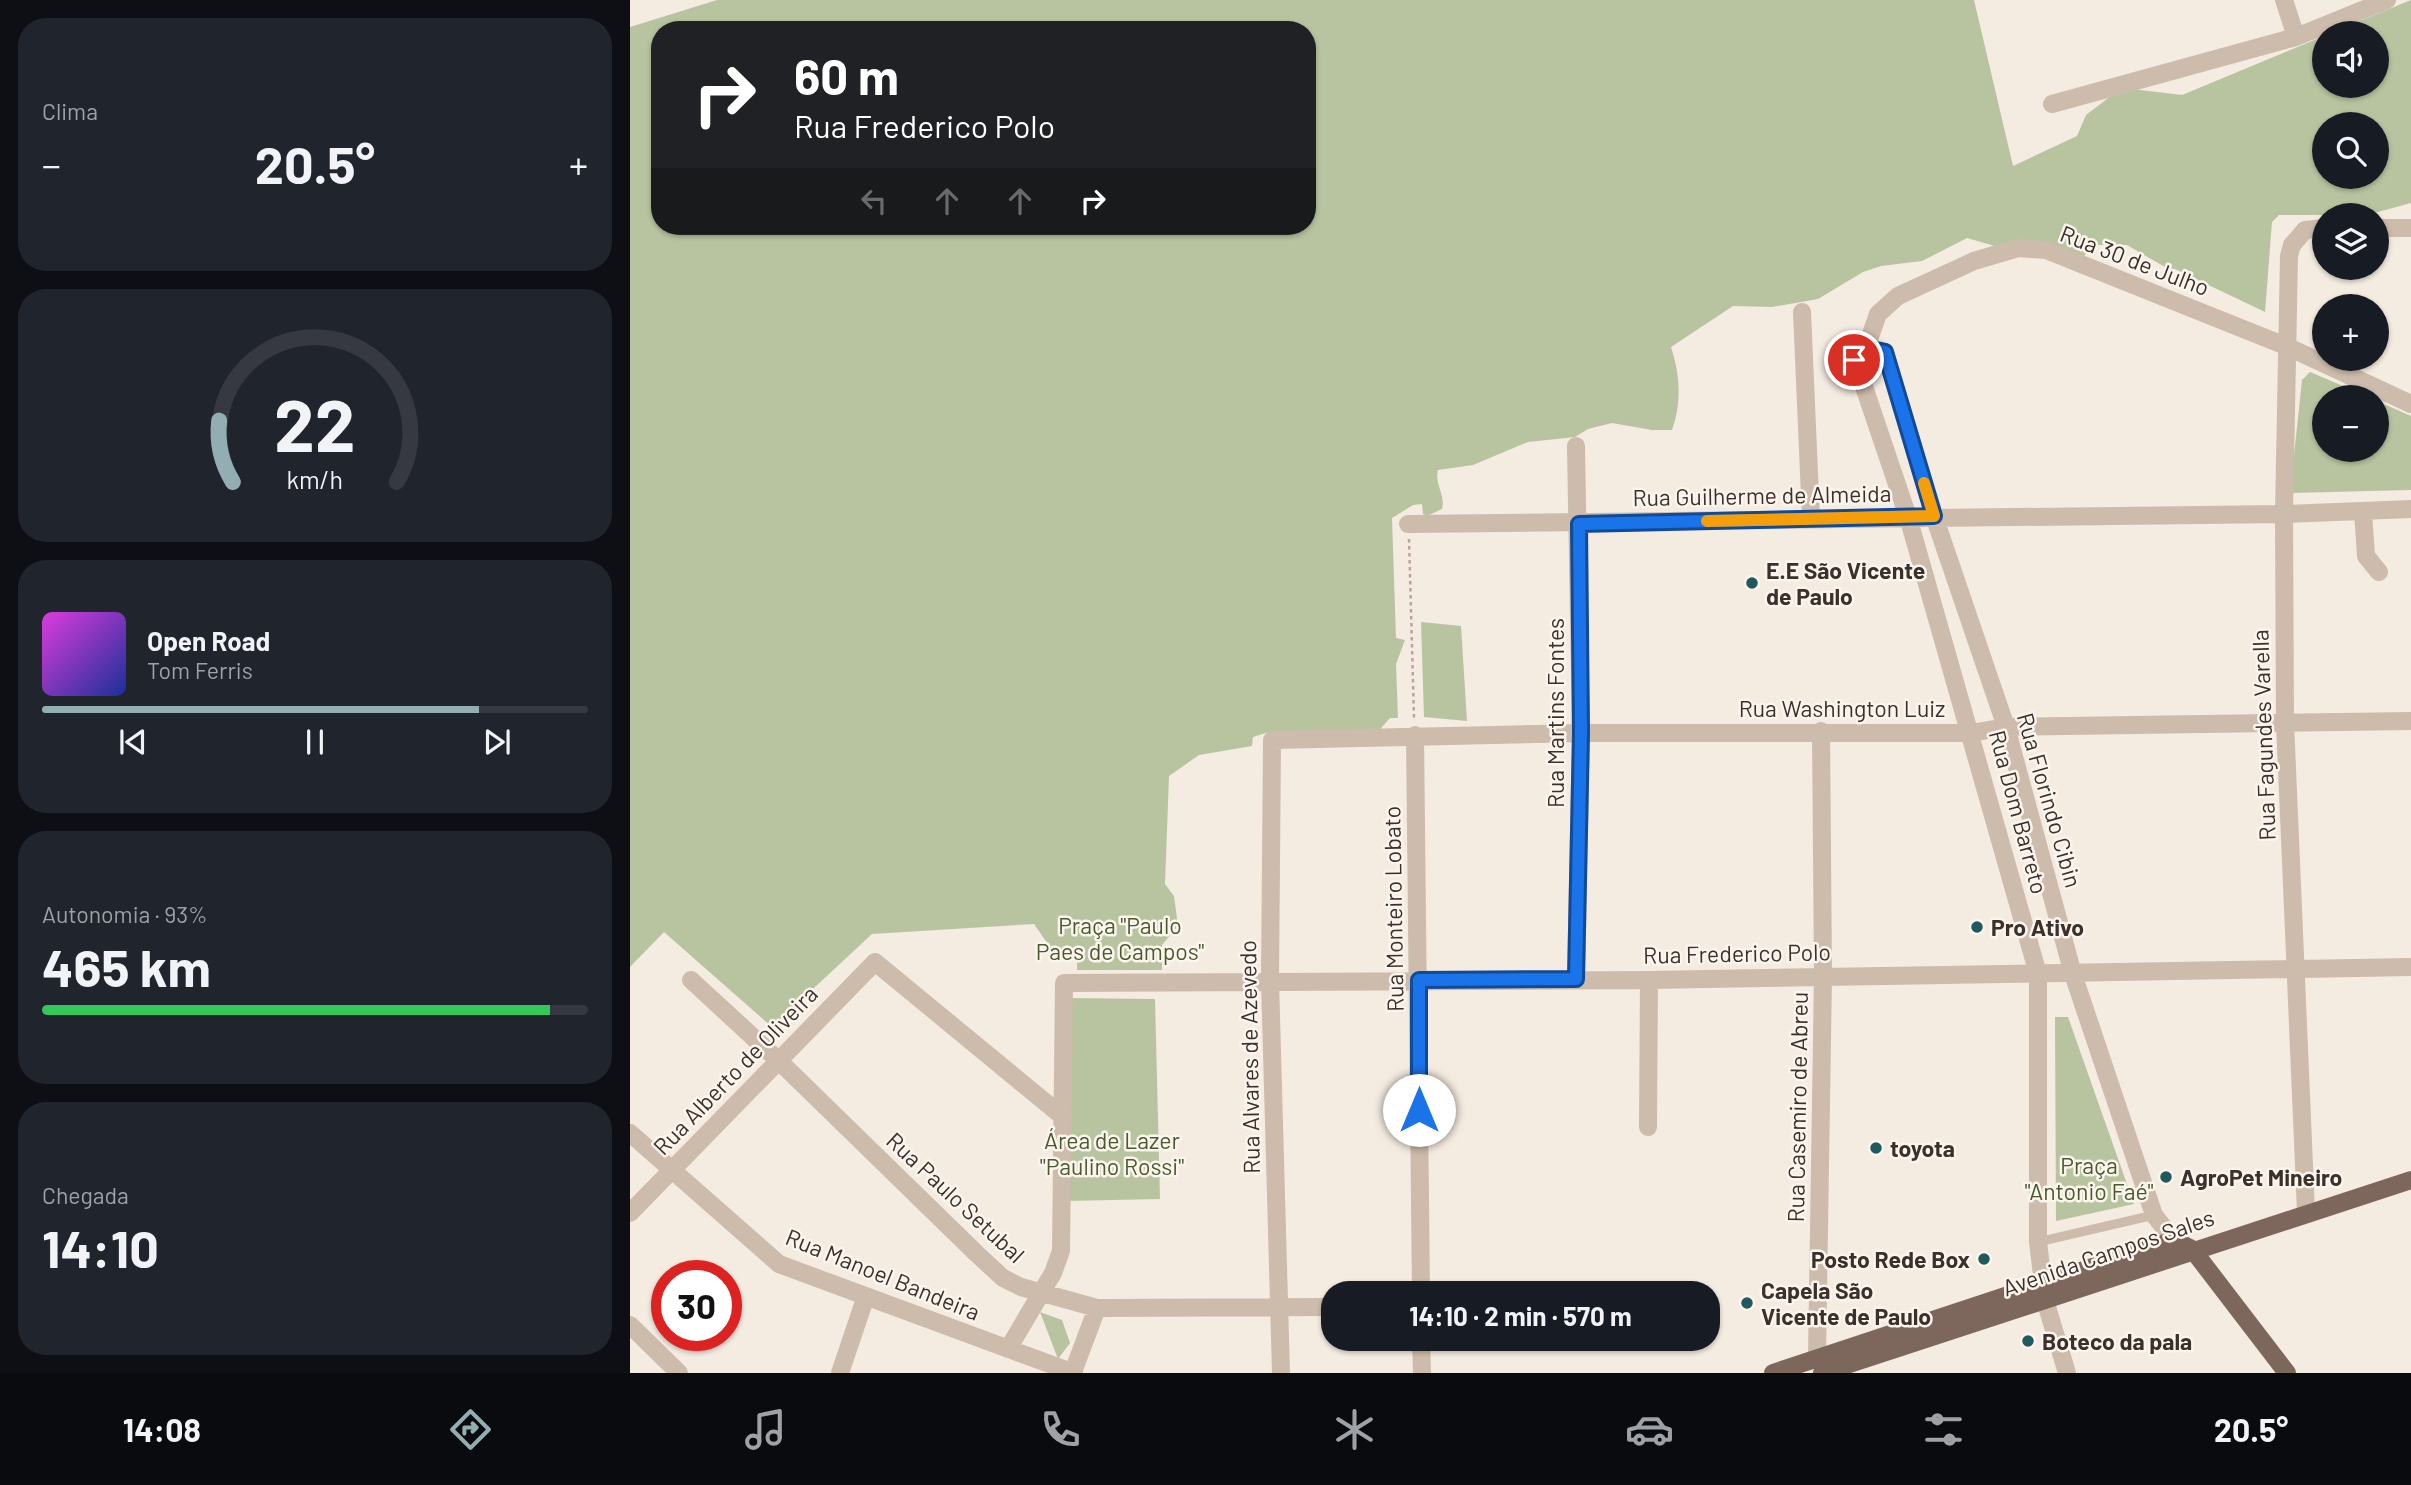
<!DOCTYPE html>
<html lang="pt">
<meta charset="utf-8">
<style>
body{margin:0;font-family:Barlow,sans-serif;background:#20242c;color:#f1f3f6;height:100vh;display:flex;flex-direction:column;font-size:26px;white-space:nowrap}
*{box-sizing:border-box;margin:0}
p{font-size:23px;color:#9ea1a6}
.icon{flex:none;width:38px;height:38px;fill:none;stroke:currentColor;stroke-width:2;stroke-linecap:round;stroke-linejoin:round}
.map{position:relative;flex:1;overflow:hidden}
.drawer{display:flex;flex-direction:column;gap:18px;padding:18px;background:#0d0f14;width:630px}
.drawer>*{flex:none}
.banner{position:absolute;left:21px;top:21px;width:665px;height:214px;border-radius:28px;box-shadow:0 2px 5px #0004;background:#202124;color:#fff;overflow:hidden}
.fabs{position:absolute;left:1682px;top:21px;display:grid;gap:14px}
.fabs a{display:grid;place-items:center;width:77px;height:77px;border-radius:50%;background:#171b24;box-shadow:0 2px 5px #0004;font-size:35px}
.speed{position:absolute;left:21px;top:1260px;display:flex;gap:14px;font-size:35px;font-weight:700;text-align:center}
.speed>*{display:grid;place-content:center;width:91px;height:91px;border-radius:50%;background:#171b24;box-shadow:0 2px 5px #0004;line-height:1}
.speed .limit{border:10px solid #d22;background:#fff;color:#111}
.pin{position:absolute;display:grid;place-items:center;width:60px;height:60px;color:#fff;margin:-30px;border:4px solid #fff;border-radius:50%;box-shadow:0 2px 7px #0007}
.me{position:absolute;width:77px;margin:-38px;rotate:0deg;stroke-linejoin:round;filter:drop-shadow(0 0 5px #0008)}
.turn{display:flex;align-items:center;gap:24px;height:147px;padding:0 28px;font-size:32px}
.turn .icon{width:91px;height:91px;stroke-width:2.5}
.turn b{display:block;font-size:49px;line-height:60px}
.lanes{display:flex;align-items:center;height:66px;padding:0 28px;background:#0003;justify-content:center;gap:35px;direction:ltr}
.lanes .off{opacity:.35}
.big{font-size:52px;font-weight:700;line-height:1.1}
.drawer .card{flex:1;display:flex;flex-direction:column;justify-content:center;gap:10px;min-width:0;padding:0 24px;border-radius:28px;background:#20242c}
.drawer .dial{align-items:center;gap:0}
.dial svg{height:182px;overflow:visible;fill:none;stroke:#363941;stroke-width:7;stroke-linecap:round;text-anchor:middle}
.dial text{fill:#f1f3f6;stroke:none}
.song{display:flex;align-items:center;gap:21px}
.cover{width:84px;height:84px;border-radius:10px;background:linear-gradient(135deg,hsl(300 70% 55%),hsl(230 70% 35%))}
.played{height:7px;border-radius:4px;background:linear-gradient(90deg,#92aeb2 80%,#363941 80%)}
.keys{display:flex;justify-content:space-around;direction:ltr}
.heat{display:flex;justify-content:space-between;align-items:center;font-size:38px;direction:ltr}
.charge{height:10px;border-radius:5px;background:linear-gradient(90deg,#34c759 93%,#363941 0)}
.trip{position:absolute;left:691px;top:1281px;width:399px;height:70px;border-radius:28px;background:#171b24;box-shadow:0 2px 5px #0004;font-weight:700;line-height:70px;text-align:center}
.tab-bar{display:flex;height:112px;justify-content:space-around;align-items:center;background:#090b0e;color:#9ea1a6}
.tab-bar .icon{width:49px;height:49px}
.tab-bar .active{color:#92aeb2}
.tab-bar b{font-size:32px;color:#f1f3f6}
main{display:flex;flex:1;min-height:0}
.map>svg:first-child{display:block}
.green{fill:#b8c4a0;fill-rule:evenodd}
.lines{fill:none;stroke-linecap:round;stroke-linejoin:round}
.path{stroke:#b9a596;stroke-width:2.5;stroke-dasharray:3.5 3.5;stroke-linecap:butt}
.service{stroke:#cdbbac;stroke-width:9}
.minor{stroke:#cdbbac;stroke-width:18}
.primary{stroke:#7d675c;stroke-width:18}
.route-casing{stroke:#114b97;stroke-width:18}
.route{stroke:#1a73e8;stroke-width:12}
.slow{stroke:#f59e0b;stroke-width:12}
.poi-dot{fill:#1f5a5e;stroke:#fbf5ee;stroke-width:2.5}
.labels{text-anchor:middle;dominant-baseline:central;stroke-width:5;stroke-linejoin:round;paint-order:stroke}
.street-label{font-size:23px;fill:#3b302b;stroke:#fbf5ee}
.poi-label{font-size:23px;font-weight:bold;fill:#3b302b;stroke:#fbf5ee;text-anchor:start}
.park-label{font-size:23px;fill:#4a5a2e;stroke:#fbf5ee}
</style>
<main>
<section class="drawer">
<div class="card"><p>Clima</p>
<div class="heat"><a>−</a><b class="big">20.5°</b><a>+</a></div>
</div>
<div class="card dial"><svg viewBox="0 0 100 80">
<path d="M14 69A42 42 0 1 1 86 69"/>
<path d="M14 69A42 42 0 0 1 8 42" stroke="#92aeb2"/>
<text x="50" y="56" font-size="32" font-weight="700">22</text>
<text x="50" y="72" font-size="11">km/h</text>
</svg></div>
<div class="card">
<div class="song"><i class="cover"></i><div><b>Open Road</b><p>Tom Ferris</p></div></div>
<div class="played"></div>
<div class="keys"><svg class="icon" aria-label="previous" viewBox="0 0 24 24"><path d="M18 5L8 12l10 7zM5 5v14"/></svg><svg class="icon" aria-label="pause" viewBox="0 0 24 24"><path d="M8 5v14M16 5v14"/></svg><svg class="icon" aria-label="next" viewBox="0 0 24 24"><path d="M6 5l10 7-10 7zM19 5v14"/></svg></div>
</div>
<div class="card"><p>Autonomia · 93%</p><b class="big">465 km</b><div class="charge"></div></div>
<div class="card"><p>Chegada</p><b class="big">14:10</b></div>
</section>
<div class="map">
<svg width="1781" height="1373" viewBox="0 0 1781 1373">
<rect width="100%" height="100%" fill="#f4ebe1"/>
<path class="green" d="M87,0H1344L1383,166L1447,136L1456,115L1486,92L1502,89L1552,95L1694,36V86H1746V33H1700L1781,0V203L1737,215H1649L1642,222L1635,312L1545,269L1535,267L1497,245H1464L1453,257H1403L1337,238L1292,261L1251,266L1233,272L1188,299L1142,307L1103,306L1041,347C1050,375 1052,402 1042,430H1022L982,423L958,429L945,437L898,442L843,465L808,470C804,483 816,496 812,509L797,516L793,514L792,504L783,505L762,518L766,638L775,640L766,664L768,718H760L745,735L639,732L623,737L622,746L569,755L539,776L535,884L544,896L548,926L532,945V970H447V959L439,952L424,953L404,924L242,934L142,1027L34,932L0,967V27ZM30,30H677V226H30ZM1694,124H1746V177H1694Z
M1680,372L1739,397H1694V450H1746L1747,401L1781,416V490L1660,493L1672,380Z
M791,622L831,626L837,721L794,717Z
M437,998L525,999L530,1199L435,1201Z
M1425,1017H1438L1504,1204L1426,1221Z
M410,1312L432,1320L440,1343L428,1359Z"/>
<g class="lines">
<path class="path" d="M779,539L784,718"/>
<path class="service" d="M1408,1242L1524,1215"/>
<path class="minor" d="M1654,0L1666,37
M1422,104L1666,37L1757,0
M1746,228H1781
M1172,312L1181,519
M1235,351L1248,314L1268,296L1344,261L1388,248L1416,250L1658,347L1781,404
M1733,512L1736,556L1749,572
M778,524L1654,514L1781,509
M785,735L791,1293
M946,979L951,733L946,446
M61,980L149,1061L347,1254L373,1278L391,1287L467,1308L704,1307
M1018,1127L1019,980
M0,1133L149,1264L444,1373
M1676,1212L1655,722L1654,514L1659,256L1662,245L1675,230L1694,228
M0,1213L245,962L432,1116
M0,1325L49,1373
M791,1339L792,1373
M378,1349L423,1273L431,1251L434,983L1019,980L1781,967
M1187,1357L1193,975L1191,731
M443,1372L467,1308
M210,1373L236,1296
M651,1373L640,981L642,740L951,733H1341L1376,727L1781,721
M1437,1373L1415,1300L1408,1242V974L1278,517L1225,360C1235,351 1241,348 1255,352L1304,516L1376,727L1443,974L1524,1215L1544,1240"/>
<path class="primary" d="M1143,1373L1544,1240L1562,1249L1657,1373
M1192,1373L1781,1180"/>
</g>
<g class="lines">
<g class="route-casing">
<path id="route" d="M789,1110V980L946,979L951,733L949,524L1304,516L1255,352C1241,348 1235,351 1224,360"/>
</g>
<use href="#route" class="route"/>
<path class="slow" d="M1077,521L1304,516L1294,483"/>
</g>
<g class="poi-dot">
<circle cx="1122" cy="583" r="7"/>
<circle cx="1347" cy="927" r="7"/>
<circle cx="1246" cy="1148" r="7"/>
<circle cx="1536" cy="1177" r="7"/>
<circle cx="1354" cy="1259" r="7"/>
<circle cx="1117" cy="1303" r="7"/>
<circle cx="1398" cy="1341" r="7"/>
</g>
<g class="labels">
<g class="street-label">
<text transform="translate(1505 260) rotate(21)">Rua 30 de Julho</text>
<text transform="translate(1132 495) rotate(-1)">Rua Guilherme de Almeida</text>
<text x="1212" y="708">Rua Washington Luiz</text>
<text transform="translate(925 713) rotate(-90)">Rua Martins Fontes</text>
<text transform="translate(1633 735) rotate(-92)">Rua Fagundes Varella</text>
<text transform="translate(1420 800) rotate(74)">Rua Florindo Cibin</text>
<text transform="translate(1389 812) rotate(75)">Rua Dom Barreto</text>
<text transform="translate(763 909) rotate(-91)">Rua Monteiro Lobato</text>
<text transform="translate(1107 953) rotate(-1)">Rua Frederico Polo</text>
<text transform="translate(619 1057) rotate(-91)">Rua Alvares de Azevedo</text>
<text transform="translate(105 1070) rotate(-46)">Rua Alberto de Oliveira</text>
<text transform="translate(1167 1107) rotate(-89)">Rua Casemiro de Abreu</text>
<text transform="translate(326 1197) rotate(43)">Rua Paulo Setubal</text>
<text transform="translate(1478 1252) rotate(-19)">Avenida Campos Sales</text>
<text transform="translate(253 1274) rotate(22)">Rua Manoel Bandeira</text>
</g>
<g class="poi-label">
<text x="1136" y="570">E.E São Vicente<tspan x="1136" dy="26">de Paulo</tspan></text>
<text x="1361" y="927">Pro Ativo</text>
<text x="1260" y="1148">toyota</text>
<text x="1550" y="1177">AgroPet Mineiro</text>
<text x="1340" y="1259" text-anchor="end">Posto Rede Box</text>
<text x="1131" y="1290">Capela São<tspan x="1131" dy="26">Vicente de Paulo</tspan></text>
<text x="1412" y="1341">Boteco da pala</text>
</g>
<g class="park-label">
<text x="490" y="925">Praça "Paulo<tspan x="490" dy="26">Paes de Campos"</tspan></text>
<text x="482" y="1140">Área de Lazer<tspan x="482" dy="26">"Paulino Rossi"</tspan></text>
<text x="1459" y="1165">Praça<tspan x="1459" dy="26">"Antonio Faé"</tspan></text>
</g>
</g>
</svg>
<div class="fabs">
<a><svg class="icon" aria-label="sound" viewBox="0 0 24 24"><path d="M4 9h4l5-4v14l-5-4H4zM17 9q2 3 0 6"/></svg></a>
<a><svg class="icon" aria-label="search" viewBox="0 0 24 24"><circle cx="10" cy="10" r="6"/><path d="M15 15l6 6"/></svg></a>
<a><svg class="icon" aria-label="layers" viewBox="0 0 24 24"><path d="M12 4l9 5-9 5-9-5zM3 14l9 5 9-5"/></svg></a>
<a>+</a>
<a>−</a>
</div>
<div class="speed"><div class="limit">30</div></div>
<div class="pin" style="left:1224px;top:360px;background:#d93025"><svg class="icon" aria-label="arrive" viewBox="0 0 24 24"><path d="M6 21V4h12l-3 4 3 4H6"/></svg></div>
<svg class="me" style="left:789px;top:1110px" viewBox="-20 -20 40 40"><circle r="19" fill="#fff"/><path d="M0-13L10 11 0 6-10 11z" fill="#1a73e8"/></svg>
<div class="trip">14:10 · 2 min · 570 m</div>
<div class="banner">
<div class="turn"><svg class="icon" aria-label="right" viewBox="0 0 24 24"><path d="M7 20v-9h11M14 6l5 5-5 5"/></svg><div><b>60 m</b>Rua Frederico Polo</div></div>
<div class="lanes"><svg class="icon off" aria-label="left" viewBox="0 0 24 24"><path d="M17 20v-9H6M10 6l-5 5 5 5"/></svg><svg class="icon off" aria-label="ahead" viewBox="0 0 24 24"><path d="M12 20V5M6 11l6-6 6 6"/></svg><svg class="icon off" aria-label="ahead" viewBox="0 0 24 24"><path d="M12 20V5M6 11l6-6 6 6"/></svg><svg class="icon" aria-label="right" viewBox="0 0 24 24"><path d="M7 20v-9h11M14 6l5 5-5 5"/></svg></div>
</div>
</div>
</main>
<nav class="tab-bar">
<b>14:08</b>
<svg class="icon active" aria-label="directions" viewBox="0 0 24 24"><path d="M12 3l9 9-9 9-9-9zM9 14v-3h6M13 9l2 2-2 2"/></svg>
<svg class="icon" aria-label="music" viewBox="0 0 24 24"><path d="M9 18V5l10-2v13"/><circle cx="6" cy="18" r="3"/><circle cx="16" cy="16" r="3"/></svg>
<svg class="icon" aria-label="phone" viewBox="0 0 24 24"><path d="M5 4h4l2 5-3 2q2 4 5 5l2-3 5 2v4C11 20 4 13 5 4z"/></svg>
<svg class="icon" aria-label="climate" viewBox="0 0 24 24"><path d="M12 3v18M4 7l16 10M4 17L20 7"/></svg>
<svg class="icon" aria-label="car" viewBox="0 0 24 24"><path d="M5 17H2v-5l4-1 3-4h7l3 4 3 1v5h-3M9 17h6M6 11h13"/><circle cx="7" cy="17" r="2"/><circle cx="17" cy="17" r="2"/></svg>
<svg class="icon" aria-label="filters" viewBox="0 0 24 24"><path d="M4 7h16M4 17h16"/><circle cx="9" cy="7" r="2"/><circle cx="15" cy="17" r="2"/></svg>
<b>20.5°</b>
</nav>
